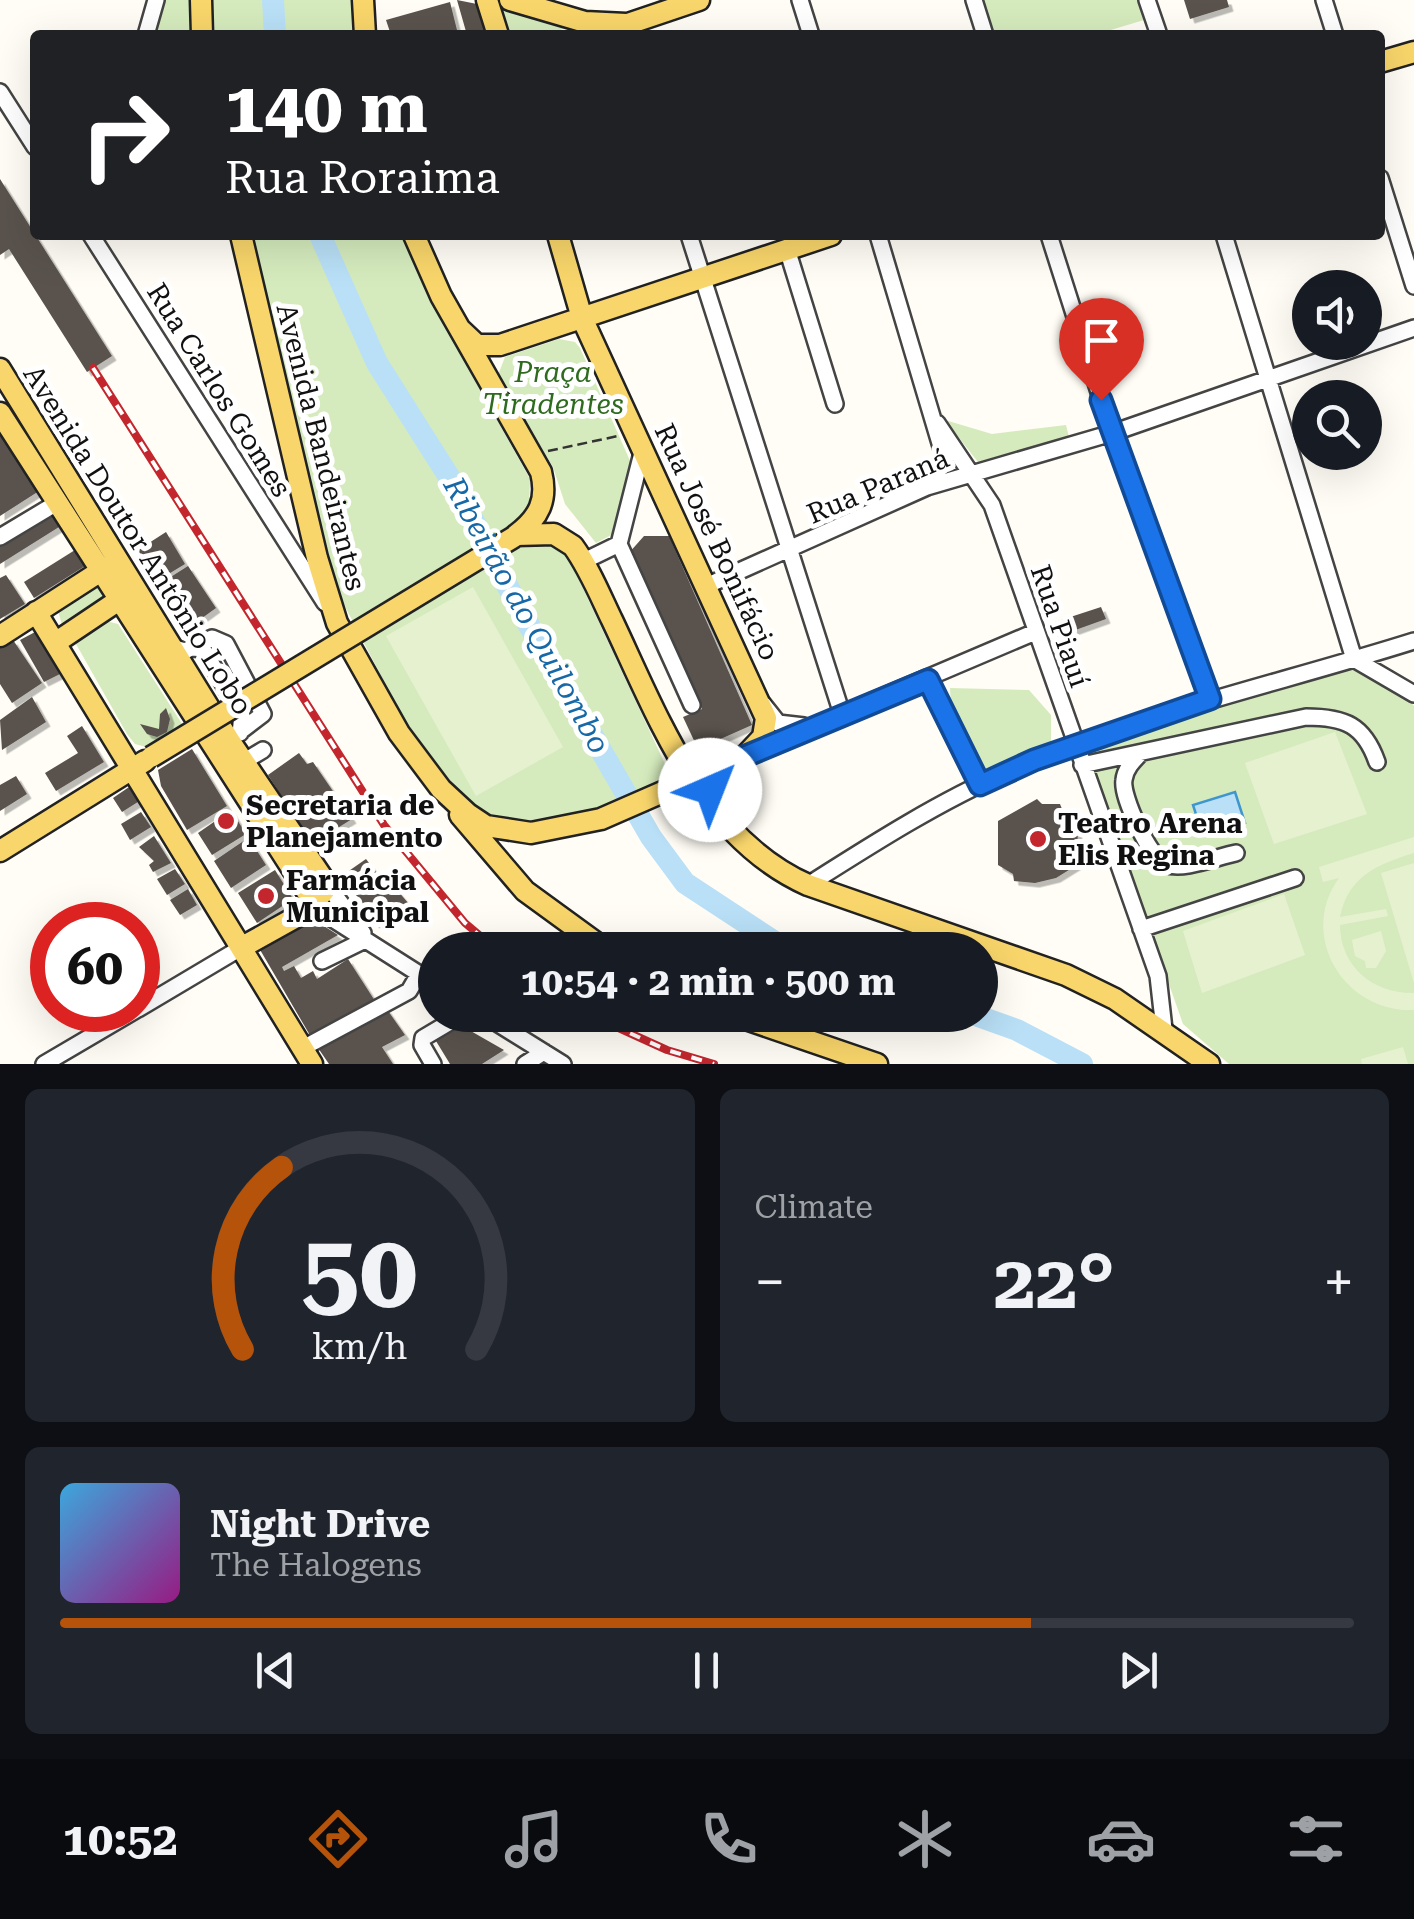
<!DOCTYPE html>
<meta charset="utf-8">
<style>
body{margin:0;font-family:"Roboto Serif",serif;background:#20242c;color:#f1f3f6;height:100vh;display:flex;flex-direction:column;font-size:38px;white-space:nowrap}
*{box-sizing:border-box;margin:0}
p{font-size:32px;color:#9ea1a6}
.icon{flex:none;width:55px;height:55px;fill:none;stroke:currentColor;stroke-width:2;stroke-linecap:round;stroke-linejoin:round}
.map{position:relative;height:1064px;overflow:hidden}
.sheet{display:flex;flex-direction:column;gap:25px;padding:25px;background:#0d0f14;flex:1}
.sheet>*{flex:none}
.hud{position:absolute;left:30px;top:30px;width:1355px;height:210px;border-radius:10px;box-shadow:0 10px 40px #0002;background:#202124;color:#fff;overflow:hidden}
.fabs{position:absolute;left:1292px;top:270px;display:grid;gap:20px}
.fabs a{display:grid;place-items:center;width:90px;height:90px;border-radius:50%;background:#171b24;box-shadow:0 10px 40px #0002;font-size:50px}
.speed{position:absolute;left:30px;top:902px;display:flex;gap:20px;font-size:50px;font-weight:700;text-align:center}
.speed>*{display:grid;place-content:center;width:130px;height:130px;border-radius:50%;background:#171b24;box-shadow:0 10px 40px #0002;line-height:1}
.speed .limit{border:15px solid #d22;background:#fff;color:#111}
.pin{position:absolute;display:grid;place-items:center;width:85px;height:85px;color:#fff;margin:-102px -42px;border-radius:50% 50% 50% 0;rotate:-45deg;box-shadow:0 0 10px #0007}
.pin .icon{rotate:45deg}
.me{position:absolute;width:110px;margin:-55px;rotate:44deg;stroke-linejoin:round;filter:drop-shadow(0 0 8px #0008)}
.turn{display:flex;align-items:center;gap:35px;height:210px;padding:0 30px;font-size:45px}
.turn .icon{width:130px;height:130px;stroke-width:2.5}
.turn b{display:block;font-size:70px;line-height:85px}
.big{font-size:75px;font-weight:700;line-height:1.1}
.sheet .card{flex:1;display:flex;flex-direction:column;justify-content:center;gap:15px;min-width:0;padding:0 35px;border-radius:15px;background:#20242c}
.sheet .dial{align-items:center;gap:0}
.dial svg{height:260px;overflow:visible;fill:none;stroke:#363941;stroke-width:7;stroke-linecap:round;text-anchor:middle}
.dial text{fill:#f1f3f6;stroke:none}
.song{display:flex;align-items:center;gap:30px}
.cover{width:120px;height:120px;border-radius:15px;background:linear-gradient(135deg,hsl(200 70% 55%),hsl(310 70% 35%))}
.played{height:10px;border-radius:5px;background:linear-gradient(90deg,#b45309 75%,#363941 75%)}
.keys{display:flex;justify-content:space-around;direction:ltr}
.heat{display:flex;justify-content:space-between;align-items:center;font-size:55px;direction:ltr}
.sheet .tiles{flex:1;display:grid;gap:25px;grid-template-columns:1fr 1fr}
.card:last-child{grid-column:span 2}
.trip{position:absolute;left:418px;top:932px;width:580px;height:100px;border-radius:50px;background:#171b24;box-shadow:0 10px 40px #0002;font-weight:700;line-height:100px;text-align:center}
.dock{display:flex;height:160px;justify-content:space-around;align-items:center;background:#090b0e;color:#9ea1a6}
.dock .icon{width:70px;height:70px}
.dock .selected{color:#b45309}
.dock b{font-size:45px;color:#f1f3f6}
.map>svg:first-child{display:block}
.green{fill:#d5ebbd}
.pitch{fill:#e6f2cf}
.water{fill:#b9e0f7;stroke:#3f96cf;stroke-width:2.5}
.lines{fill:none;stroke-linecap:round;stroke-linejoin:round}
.river{stroke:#b9e0f7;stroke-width:22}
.building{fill:#5a524d;filter:url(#shadow)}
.minor-casing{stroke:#444;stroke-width:20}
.major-casing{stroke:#222;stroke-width:25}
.path{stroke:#333;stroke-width:2.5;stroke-dasharray:10 5;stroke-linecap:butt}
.minor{stroke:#fff;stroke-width:15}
.major{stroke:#f9d66b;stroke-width:20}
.rail-casing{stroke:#c4262e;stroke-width:8}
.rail{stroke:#fff;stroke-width:4;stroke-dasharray:11;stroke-linecap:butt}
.major-bridge-casing{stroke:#222;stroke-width:25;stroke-linecap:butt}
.major-bridge{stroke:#f9d66b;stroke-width:20}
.route-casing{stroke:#114b97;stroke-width:25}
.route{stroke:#1a73e8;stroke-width:18}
.poi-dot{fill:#c4262e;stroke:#fff;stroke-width:4}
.labels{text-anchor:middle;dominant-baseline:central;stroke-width:10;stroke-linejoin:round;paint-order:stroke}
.park-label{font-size:28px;font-style:italic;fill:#2f6b1f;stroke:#fff}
.street-label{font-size:28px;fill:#111;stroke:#fff}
.poi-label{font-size:28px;font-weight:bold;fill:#111;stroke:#fff;text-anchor:start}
.water-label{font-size:30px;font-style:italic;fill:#1768a6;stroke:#fff}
</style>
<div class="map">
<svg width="1414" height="1064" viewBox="0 0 1414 1064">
<defs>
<filter id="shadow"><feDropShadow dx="4.5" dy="4.5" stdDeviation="0" flood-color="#0004"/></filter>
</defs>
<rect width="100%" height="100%" fill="#fffdf5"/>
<path class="green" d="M161,0H193L195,35H151Z
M207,0H353L355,35H211Z
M983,0H1138L1144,20L1094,35H993Z
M505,8L565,28L549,35H508L501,13Z
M250,235H402L463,359L530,479L529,505L522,516L568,556L665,764L659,787L614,808L549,826L480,815L419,749L337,591L306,492Z
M559,339L575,342L580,348L631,463L615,533L596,543L565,504L553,467L498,375L505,357Z
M945,420L992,434L1066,425L1069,437L978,462Z
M100,586L107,599L63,628L58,611Z
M106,621L118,624L184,727L150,748L135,744L127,734L76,644Z
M1357,662L1403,693L1414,706V1064H1229L1183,1024L1087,751L1211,705Z
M950,688L1029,690L1051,715V743L984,771L951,705Z"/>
<path class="pitch" d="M473,587L563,747L476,796L386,636Z
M1335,732L1367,814L1274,844L1245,763Z
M1414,837V853C1378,864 1348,876 1340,917L1386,909L1388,916L1340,925C1340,967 1374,994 1414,993V1010C1345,1013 1297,936 1339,878L1323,882L1319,867Z
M1414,863V983L1381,873Z
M1284,894L1305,955L1202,993L1183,931Z
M1381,931L1386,951L1376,968H1366L1365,961L1355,956L1352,940Z
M1403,1047L1408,1064H1362L1361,1059Z"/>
<path class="water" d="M1235,792L1245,823L1203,836L1193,805Z"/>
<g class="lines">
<path class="river" d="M273,0L275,35
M320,235L377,363L458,491L519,608L651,837L685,883L787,950
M975,1015L1017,1030L1082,1064"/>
</g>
<path class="building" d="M457,0L477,4L486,35H467Z
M1184,0H1227L1229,7L1190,19Z
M450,2L457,30L391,35L386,20Z
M0,179L112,356L87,372L9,249L0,255Z
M0,431L39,491L0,516Z
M49,510L59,527L0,564V540Z
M166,532L185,564L157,581L138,550Z
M644,536H669L752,725L698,749L683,717L702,709L628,554Z
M75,550L85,566L34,598L24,582Z
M188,566L216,608L191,626L184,624L168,595L163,598L155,587Z
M6,575L25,604L0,619V578Z
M1101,607L1106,619L1056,637L1049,624Z
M37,631L62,673L44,682L20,640Z
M13,640L42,683L12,703L0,684V646Z
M32,697L46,722L2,750L0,720Z
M166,708L170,719L167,732L157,737L147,734L140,724L159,729L160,714Z
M82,726L104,762L56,791L45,773L78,753L67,736Z
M192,749L227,806L187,830L161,786L158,770Z
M299,753L307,764L313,762L352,819L312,844L268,775Z
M16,776L27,794L0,811V785Z
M132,785L141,800L122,812L113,798Z
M1037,799L1042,804H1060L1064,814L1078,823L1077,865L1056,878L1035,883L1014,881L1013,874L998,865V821Z
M231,810L246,834L212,855L198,833Z
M141,812L151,827L130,840L121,824Z
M154,836L171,863L153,872L149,865L154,861L139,847Z
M245,840L247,845L252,843L266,865L231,888L214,861Z
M366,859L382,880L386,877L414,910L394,921L390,914L375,924L343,875Z
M175,869L185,884L167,895L157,879Z
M275,870L293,899L257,923L238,893Z
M188,889L197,905L180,915L170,900Z
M313,919L338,935L282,967L284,971L294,966L301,978L313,971L317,979L348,959L375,1001L311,1037L259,948Z
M386,1008L405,1035L382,1047L393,1064H329L316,1045Z
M462,1026L504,1050L482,1064H450L436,1041Z"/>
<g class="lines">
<g class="minor-casing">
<path id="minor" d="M800,0L811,35
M974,0L985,35
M1147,0L1159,35
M1324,0L1335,35
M146,35L156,0
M0,92L35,147
M1380,178L1414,286
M91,235L325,603
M689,235L842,714
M878,235L945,460L929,485
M1049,235L1112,433L1209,699
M1224,235L1354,659L1414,694
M787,249L835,404
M937,423L992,505L1158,976L1164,1029
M643,449L619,544L692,705
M0,537L55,504
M584,561L619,544
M706,586L927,487L1112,433L1414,328
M171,647L185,651L212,638L226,644L263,714L229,740
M193,648L203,649L242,716L240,733
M928,680L980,785
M763,704L778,723L804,726
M753,752L1035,632
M1141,753C1133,761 1125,769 1124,780C1121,796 1150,858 1165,864C1184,871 1216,857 1236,853
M243,762L263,750
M1082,765L1306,717C1345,717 1364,725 1377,762
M808,885C871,845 938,802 1007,772C1138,714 1278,684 1414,641
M328,886L363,933
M307,911H320L435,984
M1141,929L1295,878
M322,961L365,940
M138,1009L244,946
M484,1015L563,1064
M303,1048L409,991L419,974
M44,1064L136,1010
M433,1064L422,1045L423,1038L450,1022
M525,1064L544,1052"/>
</g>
<g class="major-casing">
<path id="major" d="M201,0L202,35
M363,0L365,35
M487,0L498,35
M510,0L585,22L626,24
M616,28L699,0
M1380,62L1414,52
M241,235L317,558L337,623L399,733L441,789L468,814L486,826L531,833L601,819L745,756L763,737L766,718L582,318L558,235
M414,235L441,296L541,472C548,500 539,518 516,535
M460,329L477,345H500L831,235
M0,369L229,740L328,886L319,897L308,893
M0,413L311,898L307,911L244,946
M516,535L554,534L573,546C589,568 600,595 612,620C658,717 702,838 808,885L1066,975L1115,999L1209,1064
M36,612L312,1064
M0,636L107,567
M55,643L128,594
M460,815L525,891L606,950
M0,851L145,761
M734,1015L877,1064"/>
</g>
<path class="path" d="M548,451L618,436"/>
<use href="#minor" class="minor"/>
<use href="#major" class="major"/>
<g class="rail-casing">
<path id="rail" d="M93,368L384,825L465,923L497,950
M590,1015L667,1050L714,1064"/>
</g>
<use href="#rail" class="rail"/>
<g class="major-bridge-casing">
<path id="major-bridge" d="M151,757L514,537"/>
</g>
<use href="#major-bridge" class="major-bridge"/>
</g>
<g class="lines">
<g class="route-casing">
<path id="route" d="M710,790L722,766L928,680L980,785L1034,760L1210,699L1101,400"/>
</g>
<use href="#route" class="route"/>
</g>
<g class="poi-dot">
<circle cx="226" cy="821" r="10"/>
<circle cx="1038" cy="839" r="10"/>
<circle cx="266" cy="896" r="10"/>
</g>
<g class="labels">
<g class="park-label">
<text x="553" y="372">Praça<tspan x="553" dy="32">Tiradentes</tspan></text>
</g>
<g class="street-label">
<text transform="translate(219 390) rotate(58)">Rua Carlos Gomes</text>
<text transform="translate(321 447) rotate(76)">Avenida Bandeirantes</text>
<text transform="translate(878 486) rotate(-23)">Rua Paraná</text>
<text transform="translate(138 540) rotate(58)">Avenida Doutor Antônio Lobo</text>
<text transform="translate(717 542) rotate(65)">Rua José Bonifácio</text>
<text transform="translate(1060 626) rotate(71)">Rua Piauí</text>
</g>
<g class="poi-label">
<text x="246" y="805">Secretaria de<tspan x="246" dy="32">Planejamento</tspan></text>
<text x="1058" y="823">Teatro Arena<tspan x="1058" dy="32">Elis Regina</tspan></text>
<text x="286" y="880">Farmácia<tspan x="286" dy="32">Municipal</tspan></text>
</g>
<g class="water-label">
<text transform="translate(527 615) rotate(61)">Ribeirão do Quilombo</text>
</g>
</g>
</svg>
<div class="fabs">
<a><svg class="icon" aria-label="sound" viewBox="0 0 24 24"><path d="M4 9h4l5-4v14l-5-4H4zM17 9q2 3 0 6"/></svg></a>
<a><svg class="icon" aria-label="search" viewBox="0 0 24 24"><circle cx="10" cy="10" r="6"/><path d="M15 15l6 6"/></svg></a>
</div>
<div class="speed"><div class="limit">60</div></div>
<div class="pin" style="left:1101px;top:400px;background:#d93025"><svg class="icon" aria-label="arrive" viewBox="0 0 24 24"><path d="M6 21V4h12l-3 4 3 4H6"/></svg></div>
<svg class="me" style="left:710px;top:790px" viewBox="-20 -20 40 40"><circle r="19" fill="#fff"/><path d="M0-13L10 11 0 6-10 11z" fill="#1a73e8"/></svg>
<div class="trip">10:54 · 2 min · 500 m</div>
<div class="hud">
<div class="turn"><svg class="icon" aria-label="right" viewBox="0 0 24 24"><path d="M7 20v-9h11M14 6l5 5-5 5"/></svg><div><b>140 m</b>Rua Roraima</div></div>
</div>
</div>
<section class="sheet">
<div class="tiles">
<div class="card dial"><svg viewBox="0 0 100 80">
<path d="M14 69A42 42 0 1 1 86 69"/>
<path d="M14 69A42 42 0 0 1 26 13" stroke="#b45309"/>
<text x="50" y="56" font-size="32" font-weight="700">50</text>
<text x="50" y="72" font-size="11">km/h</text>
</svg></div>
<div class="card"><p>Climate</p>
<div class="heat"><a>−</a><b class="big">22°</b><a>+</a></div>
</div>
<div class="card">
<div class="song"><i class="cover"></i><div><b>Night Drive</b><p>The Halogens</p></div></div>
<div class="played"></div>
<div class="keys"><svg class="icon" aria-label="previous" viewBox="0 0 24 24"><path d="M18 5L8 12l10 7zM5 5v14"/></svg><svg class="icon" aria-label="pause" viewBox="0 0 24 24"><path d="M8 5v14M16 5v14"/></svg><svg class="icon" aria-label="next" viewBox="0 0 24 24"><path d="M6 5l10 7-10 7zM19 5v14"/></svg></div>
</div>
</div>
</section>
<nav class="dock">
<b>10:52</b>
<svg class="icon selected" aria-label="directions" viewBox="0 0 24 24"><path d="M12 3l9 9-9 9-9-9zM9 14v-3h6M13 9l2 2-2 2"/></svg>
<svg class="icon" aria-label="music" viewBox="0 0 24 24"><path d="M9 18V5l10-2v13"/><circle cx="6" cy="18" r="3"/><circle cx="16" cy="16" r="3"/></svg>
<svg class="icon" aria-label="phone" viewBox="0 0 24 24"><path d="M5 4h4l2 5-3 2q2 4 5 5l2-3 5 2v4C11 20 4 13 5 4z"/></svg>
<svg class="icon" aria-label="climate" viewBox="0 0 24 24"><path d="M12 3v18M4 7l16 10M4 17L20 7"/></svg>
<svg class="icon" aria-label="car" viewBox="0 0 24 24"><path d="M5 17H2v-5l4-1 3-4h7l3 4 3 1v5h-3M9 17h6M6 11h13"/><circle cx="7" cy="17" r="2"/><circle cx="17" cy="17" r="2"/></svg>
<svg class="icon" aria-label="filters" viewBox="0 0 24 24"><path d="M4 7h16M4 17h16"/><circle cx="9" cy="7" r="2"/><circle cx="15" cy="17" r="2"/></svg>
</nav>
